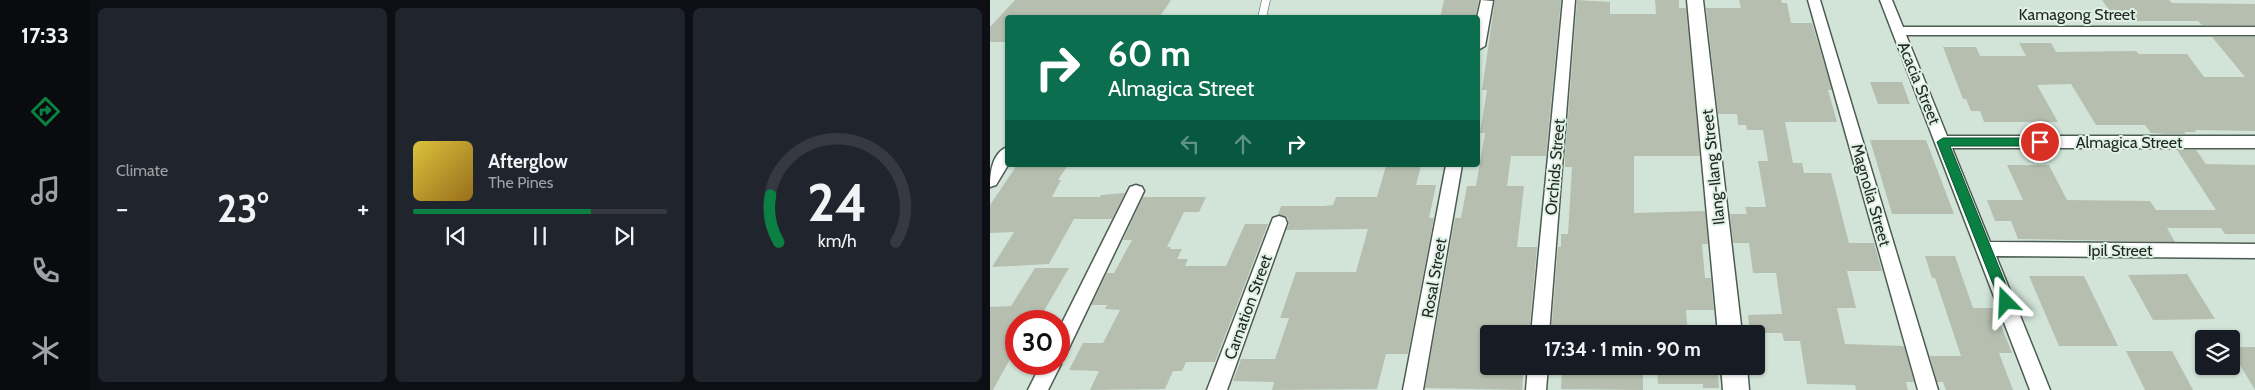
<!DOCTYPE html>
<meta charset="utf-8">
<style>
body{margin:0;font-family:Cabin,sans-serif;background:#20242c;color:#f1f3f6;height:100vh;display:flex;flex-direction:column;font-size:19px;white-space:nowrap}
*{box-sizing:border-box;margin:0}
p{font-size:16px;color:#9ea1a6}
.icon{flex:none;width:28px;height:28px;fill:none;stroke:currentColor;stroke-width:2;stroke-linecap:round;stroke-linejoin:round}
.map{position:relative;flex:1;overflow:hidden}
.details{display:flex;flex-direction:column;gap:8px;padding:8px;background:#0d0f14;width:900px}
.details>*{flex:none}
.guide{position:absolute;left:15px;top:15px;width:475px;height:152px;border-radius:5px;box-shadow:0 1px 4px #0004;background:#0b6e4f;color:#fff;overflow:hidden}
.controls{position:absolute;left:1205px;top:330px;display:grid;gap:10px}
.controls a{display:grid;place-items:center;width:45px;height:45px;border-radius:5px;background:#171b24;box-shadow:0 1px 4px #0004;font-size:25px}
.speed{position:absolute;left:15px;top:310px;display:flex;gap:10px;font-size:25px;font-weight:700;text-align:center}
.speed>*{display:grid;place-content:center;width:65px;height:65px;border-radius:50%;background:#171b24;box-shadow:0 1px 4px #0004;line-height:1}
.speed .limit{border:8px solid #d22;background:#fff;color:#111}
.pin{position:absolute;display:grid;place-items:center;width:42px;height:42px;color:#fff;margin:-21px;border:2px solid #fff;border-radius:50%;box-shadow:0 1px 5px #0007}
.me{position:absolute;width:55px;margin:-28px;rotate:339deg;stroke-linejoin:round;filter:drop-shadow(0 0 4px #0008)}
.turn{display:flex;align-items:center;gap:18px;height:105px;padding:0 20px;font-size:22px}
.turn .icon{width:65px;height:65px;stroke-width:2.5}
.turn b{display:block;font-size:35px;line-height:42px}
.lanes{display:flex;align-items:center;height:48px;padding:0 20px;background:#0003;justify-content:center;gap:25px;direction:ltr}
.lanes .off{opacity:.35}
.big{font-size:38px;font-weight:700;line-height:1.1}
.details .widget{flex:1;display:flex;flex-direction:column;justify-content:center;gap:8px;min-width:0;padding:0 18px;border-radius:8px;background:#20242c}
.details .dial{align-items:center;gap:0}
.dial svg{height:130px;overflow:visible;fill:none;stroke:#363941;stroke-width:7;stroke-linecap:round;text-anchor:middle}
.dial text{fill:#f1f3f6;stroke:none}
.song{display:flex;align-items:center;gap:15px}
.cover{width:60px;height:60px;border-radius:8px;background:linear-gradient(135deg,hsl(50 70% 55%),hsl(40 70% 35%))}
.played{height:5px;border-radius:2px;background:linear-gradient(90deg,#0b8043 70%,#363941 70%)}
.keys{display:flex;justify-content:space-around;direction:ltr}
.heat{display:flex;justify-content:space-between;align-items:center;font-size:28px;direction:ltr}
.details .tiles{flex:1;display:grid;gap:8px;grid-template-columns:repeat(3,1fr)}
.trip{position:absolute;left:490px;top:325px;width:285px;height:50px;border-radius:5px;background:#171b24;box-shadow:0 1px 4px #0004;font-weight:700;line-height:50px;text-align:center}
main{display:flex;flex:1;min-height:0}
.menu{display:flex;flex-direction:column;width:90px;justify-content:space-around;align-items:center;background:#090b0e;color:#9ea1a6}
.menu .icon{width:35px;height:35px}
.menu .selected{color:#0b8043}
.menu b{font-size:22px;color:#f1f3f6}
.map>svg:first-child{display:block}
.building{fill:#b6bfaf}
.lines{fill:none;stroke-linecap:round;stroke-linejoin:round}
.service-casing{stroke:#4c5c52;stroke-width:9}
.minor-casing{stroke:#4c5c52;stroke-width:3}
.tertiary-casing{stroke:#4c5c52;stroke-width:3}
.service{stroke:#fff;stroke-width:8}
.minor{fill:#fff;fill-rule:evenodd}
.tertiary{fill:#fff;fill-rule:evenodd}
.route{fill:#0b8043;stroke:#07532c}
.labels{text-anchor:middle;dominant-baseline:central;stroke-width:4;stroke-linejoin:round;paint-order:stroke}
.street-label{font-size:16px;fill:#222925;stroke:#dff1e5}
</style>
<main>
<nav class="menu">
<b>17:33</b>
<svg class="icon selected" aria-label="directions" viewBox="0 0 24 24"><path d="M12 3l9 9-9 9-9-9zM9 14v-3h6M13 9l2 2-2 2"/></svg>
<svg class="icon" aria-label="music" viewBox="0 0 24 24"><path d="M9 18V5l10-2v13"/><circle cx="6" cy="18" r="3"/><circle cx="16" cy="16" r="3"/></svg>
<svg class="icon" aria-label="phone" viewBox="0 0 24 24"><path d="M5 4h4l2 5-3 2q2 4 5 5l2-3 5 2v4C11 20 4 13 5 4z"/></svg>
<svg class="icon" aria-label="climate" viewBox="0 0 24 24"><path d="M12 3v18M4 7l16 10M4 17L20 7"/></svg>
</nav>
<section class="details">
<div class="tiles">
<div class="widget"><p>Climate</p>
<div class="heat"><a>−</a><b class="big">23°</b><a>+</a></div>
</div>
<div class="widget">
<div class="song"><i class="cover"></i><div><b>Afterglow</b><p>The Pines</p></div></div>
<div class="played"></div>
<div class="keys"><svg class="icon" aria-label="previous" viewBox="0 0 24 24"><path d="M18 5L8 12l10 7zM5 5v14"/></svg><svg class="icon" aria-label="pause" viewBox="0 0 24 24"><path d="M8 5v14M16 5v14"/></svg><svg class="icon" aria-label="next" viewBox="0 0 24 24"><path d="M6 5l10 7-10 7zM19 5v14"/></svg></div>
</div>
<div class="widget dial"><svg viewBox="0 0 100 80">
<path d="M14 69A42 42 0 1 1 86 69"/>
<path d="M14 69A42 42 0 0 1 9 40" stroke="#0b8043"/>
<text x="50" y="56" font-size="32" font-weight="700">24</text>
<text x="50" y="72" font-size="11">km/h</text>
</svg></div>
</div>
</section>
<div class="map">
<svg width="1265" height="390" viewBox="0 0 1265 390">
<rect width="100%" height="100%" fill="#d2e4d8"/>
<path class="building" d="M25,0H181L169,18H18V42H0V27Z
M454,0H489L485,18H450Z
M505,0H571L556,156H521L517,186H534L527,247H547L539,334H499V366H534L532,390L435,388L465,218H471L477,186H486L495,133H490L497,90H492Z
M587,0L620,2V14H666L665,0H689V8H696L710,156H644V213L715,211L718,244H712L715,278H721L724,310H696L698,334H561L568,247H571V234H578L582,167H575V156Z
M749,0H791L792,3H797L801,23H822L842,90H838L847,122H795L803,163H812L814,173H841L859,243H884L892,271H857L866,308H847L855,344L914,346L924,382H916L918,390H866L865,385L817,384L810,341H794L792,333H760L758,315L792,314L786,273H763L759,243H743L740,214H757L755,207H776L768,161H778L773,130H757L756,125H748L747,114H728L716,8H751Z
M1112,0H1179L1182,3L1265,4V25H1212L1208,21H1127Z
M1222,37H1265V131L1205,130L1206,132H1194L1196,134H1177L1161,133L1155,125H1106L1081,84L1047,85L1068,122H994L990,111H981L976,99H973L953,47H986L990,56H1036L1029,43H1061L1066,52L1146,51L1149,54H1197L1214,77H1255Z
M880,82H912L920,104H888Z
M880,140H936L964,214H902Z
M1187,150H1206L1216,164L1265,165V234H1235L1231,228H1177L1185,242L1028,239L1021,221H1005L997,200H1033L1017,165H1059L1077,200L1160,201L1166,210H1226Z
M27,165H78L68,180H71L62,197H110L111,195L135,193L122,219H84L59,264L2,267L24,232L0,233V205Z
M396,166H431L426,185H446L439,218H444L418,354H396L387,389L282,390L284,382L243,381L251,359H285L299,318H290L306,272H366L378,229L296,230L299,224L297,217L288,215L291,206H333L343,205L346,197H387Z
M153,197H216L209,212H194L177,247H181L180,249H192L187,259H198L195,266H236L255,224H278L225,362H196L192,371H183L175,389L100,390L109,371L79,370L93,343H113L130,310L115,309L117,305H101L117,273H124L142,240H133Z
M935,256H965L983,308H1004L1022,353H1009L1023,390H956L953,382H947L940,356H971L945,278H942Z
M45,268H79L48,321H26V359H20L3,390H0V307L21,306Z
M1197,274L1225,319L1163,320L1138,275Z
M1039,276H1094L1128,346H1069Z
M1241,347H1265V390L1241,350Z
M1136,351H1182L1203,390H1155Z
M572,366H612V369H653V390L571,389Z
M667,366H727L729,388H713V384H668Z"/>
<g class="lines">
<g class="service-casing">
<path id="service" d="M272,18L276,0"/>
</g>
<g class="minor-casing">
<path id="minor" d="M491,0L503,1L495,46L488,50L487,18Z
M573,0H585L559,334H541Z
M818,0H830L948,390H928Z
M890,0H902L913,27H1265V35H916L957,136H1265V148H962L1000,242L1265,244V258L1006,256L1060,390H1040Z
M18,147V165L6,185L0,187C0,173 2,152 18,147Z
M456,165H472L433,390H413Z
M146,185L152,187L154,191L76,354L69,357V329L140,187Z
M289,216L295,218L297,223L237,390H217L281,223L283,218Z
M69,360L71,364L58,390H38L51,364H69Z
M538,366H558L556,390H536Z"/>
</g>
<g class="tertiary-casing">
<path id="tertiary" d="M697,0H713L752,334H728Z
M731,366H757L759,390H733Z"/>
</g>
<use href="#service" class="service"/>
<use href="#minor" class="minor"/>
<use href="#tertiary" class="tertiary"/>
</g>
<path class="route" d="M953,138H1050L1056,142L1050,146H960L1023,302L1021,306L1016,308L1012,306L1010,302L947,142Z"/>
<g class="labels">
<g class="street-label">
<text x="1087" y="14">Kamagong Street</text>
<text transform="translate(929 83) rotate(68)">Acacia Street</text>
<text x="1139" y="142">Almagica Street</text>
<text transform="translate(565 167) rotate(-85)">Orchids Street</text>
<text transform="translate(723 167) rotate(-96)">Ilang-Ilang Street</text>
<text transform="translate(881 195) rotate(74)">Magnolia Street</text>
<text x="1130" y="250">Ipil Street</text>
<text transform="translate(444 278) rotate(-80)">Rosal Street</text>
<text transform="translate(258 307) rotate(-70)">Carnation Street</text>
</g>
</g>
</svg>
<div class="controls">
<a><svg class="icon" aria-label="layers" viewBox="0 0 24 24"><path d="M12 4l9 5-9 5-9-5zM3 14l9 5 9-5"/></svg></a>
</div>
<div class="speed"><div class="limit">30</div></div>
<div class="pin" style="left:1050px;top:142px;background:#d93025"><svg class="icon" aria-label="arrive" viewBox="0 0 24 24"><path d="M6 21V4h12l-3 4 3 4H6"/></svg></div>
<svg class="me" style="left:1016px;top:302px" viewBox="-20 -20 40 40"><path d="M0-17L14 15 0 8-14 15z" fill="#0b8043" stroke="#fff" stroke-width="4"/></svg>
<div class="trip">17:34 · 1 min · 90 m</div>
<div class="guide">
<div class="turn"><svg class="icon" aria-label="right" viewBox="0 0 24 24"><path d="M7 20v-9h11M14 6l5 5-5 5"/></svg><div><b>60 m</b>Almagica Street</div></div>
<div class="lanes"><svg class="icon off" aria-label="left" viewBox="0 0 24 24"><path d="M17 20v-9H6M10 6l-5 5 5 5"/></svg><svg class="icon off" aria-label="ahead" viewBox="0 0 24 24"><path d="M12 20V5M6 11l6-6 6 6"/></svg><svg class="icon" aria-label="right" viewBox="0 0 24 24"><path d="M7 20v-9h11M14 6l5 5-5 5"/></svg></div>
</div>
</div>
</main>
